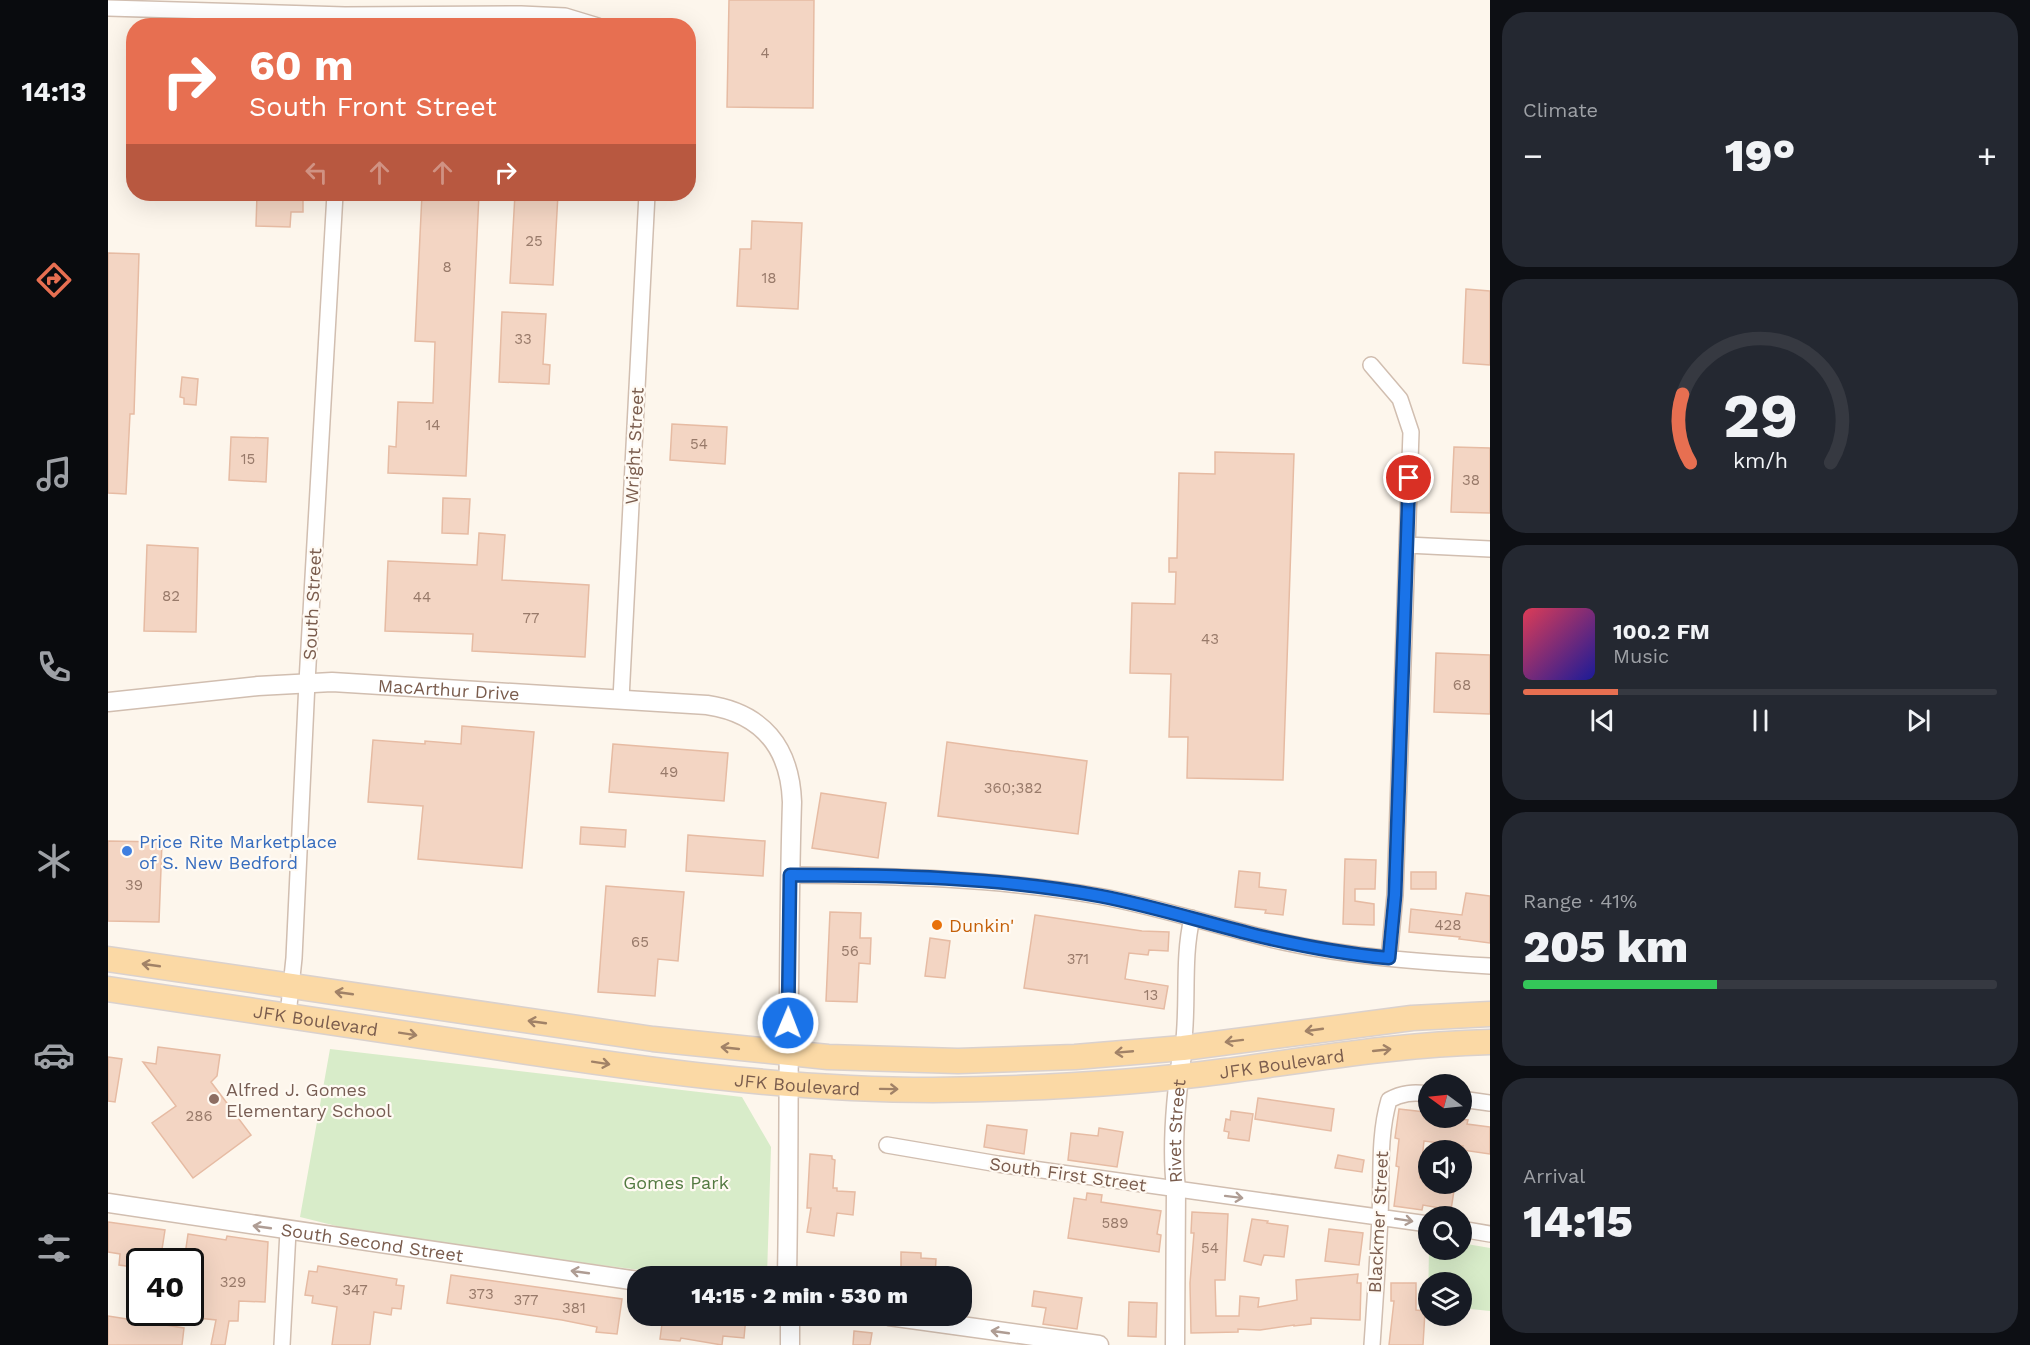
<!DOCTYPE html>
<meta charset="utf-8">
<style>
body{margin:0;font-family:"Work Sans",sans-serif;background:#242831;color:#f1f3f6;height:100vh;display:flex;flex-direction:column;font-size:22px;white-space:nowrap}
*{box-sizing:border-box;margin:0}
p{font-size:20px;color:#9ea1a6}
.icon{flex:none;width:33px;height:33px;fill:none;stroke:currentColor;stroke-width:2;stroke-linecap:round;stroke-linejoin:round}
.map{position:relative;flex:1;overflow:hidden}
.drawer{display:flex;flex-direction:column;gap:12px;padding:12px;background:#0d0f14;width:540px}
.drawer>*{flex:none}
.hud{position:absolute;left:18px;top:18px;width:570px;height:183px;border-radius:24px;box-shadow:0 6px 24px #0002;background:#e76f51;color:#fff;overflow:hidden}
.needle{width:39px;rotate:285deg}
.fabs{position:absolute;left:1310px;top:1074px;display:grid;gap:12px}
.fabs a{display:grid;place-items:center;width:54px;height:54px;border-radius:50%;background:#171b24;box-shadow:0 6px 24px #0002;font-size:30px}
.speed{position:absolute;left:18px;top:1248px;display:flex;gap:12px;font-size:30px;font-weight:700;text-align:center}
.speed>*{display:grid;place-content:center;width:78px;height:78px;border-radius:50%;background:#171b24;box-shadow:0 6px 24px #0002;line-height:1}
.speed .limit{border:3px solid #111;border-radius:9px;background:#fff;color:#111}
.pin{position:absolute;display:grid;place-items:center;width:51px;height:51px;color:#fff;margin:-26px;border:3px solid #fff;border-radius:50%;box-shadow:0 2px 6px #0007}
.me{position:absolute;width:66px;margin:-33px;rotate:1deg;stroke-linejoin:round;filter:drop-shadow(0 0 4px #0008)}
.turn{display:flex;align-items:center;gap:21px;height:126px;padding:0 24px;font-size:27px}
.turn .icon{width:78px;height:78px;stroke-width:2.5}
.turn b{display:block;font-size:42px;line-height:51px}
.lanes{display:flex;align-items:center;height:57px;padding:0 24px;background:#0003;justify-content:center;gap:30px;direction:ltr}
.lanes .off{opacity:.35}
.big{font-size:45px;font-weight:800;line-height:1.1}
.drawer .tile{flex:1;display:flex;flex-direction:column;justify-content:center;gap:9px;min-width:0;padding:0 21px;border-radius:24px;background:#242831}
.drawer .dial{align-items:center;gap:0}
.dial svg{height:156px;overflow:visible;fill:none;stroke:#363941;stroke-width:7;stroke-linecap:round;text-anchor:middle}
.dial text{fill:#f1f3f6;stroke:none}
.song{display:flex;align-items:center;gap:18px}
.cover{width:72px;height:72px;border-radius:9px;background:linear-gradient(135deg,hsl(350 70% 55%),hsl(240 70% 35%))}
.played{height:6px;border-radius:3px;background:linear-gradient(90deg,#e76f51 20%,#363941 20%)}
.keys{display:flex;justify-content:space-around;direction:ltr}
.heat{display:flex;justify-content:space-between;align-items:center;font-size:33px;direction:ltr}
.charge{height:9px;border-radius:4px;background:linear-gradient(90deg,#34c759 41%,#363941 0)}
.trip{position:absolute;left:519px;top:1266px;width:345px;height:60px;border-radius:24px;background:#171b24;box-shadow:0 6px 24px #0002;font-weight:800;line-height:60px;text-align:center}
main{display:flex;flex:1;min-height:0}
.menu{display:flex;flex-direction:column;width:108px;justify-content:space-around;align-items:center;background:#090b0e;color:#9ea1a6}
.menu .icon{width:42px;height:42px}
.menu .current{color:#e76f51}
.menu b{font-size:27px;color:#f1f3f6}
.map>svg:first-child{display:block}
.green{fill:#d8ecc9}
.building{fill:#f3d5c3;stroke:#e6bba3;stroke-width:1.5}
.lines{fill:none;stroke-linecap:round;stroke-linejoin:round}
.minor-casing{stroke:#d1beb0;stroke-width:18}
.tertiary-casing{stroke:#d1beb0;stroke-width:21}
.primary-casing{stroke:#dad1cd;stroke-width:27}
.minor{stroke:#fff;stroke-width:15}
.tertiary{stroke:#fff;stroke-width:18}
.primary{stroke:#fbd9a5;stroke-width:24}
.oneway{stroke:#a18267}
.oneway2{stroke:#af9d94}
.route-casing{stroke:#114b97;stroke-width:15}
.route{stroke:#1a73e8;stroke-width:10}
.shop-dot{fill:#3f7fe0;stroke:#fffaf3;stroke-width:2}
.food-dot{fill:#e8710a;stroke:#fffaf3;stroke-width:2}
.education-dot{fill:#8d6e63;stroke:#fffaf3;stroke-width:2}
.labels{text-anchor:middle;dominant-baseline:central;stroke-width:4.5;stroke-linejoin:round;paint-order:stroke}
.number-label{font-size:15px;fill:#987a6a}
.street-label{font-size:18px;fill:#7a5c4d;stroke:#fffaf3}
.shop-label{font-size:18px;fill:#366cbe;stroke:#fffaf3;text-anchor:start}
.food-label{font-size:18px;fill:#c56008;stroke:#fffaf3;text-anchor:start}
.education-label{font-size:18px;fill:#785e54;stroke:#fffaf3;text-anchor:start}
.park-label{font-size:18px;fill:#537a41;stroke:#fffaf3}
</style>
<main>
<nav class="menu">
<b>14:13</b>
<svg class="icon current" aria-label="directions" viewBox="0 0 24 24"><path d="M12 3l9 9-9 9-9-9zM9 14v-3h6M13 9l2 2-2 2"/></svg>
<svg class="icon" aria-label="music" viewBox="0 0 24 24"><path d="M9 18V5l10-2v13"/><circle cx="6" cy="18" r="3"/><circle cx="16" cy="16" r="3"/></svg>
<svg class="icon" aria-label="phone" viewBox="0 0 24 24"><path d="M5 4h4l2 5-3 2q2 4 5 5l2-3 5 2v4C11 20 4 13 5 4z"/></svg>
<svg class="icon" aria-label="climate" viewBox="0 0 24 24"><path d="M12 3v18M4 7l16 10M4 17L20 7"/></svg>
<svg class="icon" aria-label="car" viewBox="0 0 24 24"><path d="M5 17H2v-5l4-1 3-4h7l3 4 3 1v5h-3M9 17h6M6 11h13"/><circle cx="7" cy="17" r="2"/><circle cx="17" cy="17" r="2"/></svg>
<svg class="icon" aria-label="filters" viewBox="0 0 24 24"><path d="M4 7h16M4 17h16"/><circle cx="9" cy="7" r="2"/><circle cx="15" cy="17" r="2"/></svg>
</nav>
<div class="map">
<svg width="1382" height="1345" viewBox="0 0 1382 1345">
<rect width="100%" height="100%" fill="#fdf6ec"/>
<path class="green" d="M222,1049L634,1097L663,1147L659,1276H580L277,1238L192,1217Z
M1353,1243L1382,1248V1311L1353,1308V1282H1320V1303L1321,1250H1353Z"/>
<path class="building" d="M621,0H706L705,108L619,107Z
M149,194H195V212H183L182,227L148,226Z
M314,194H371L358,476L280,473L281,446L288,447L290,402L325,403L327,342L307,341Z
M407,194H450L445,285L402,283Z
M644,221L694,223L690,309L629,306L632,249H643Z
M0,253L31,254L26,414H22L18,494L0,493Z
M1358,289L1382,291V365L1355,363Z
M394,312L438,314L435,364L442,365L441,384L391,382Z
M74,377L90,379L88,405L76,404V398L72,397Z
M564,424L619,427L617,464L562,460Z
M123,437L160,438L158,482L121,480Z
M1346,447L1382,448V513L1343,512Z
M1107,452L1186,454L1175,780L1079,778L1080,737H1061L1063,674L1022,673L1024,603L1067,604L1068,572H1061V558H1069L1071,473L1107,474Z
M335,498L362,499L360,534L334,533Z
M371,533L397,535L394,580L481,585L477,657L364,651L365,634L277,631L280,561L369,565Z
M39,545L90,548L88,632L36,631Z
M1328,653L1382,655V714L1326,712Z
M354,726L426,732L414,868L310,859L315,806L260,802L265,740L317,744V741L353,744Z
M839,742L979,761L970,834L830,816Z
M505,744L620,753L616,801L501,792Z
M713,793L778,803L770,858L704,848Z
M473,827L518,830L517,847L472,844Z
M580,835L657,841L655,876L578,871Z
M0,841L54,842L51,922L0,921Z
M1237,859L1268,860L1267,889H1247V901L1266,904V925L1235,924Z
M1131,871L1152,873L1151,887L1178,890L1175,915L1157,913L1158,910L1127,907Z
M1303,872H1328V889H1303Z
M498,886L576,892L570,961L550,959L547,996L490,992Z
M1358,893L1382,896V943L1351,939L1352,937L1301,932L1303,909L1354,915Z
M722,912L753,913L752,938H763L762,964L751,963L749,1002L718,1001Z
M927,915L1034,931L1061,932L1060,951L1041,950L1040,955L1021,953L1017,979L1060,986L1056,1009L916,988Z
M822,938L842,941L837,978L817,976Z
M50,1047L112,1055L109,1076L103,1082L143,1135L85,1178L44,1123L68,1106L35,1062L48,1064Z
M0,1057L14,1059L7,1102L0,1101Z
M1150,1098L1226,1109L1223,1131L1147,1119Z
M1291,1109L1317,1112L1316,1118H1342L1360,1120L1359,1124L1382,1127V1154L1354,1150L1355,1146L1316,1141L1312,1178L1320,1180V1184H1347L1343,1210L1315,1205L1314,1210L1286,1206L1291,1167L1288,1166L1291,1139L1287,1138Z
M1123,1111L1145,1114L1141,1141L1120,1138L1121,1132L1116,1131L1118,1119L1122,1120Z
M879,1125L919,1130L916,1154L876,1147Z
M991,1128L1015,1132L1009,1167L960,1160L963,1133L990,1136Z
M702,1154L724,1156V1159L727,1160L725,1188H729V1191L747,1192L745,1215L729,1213L726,1236L699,1232L703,1208H699Z
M1230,1155L1256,1160L1254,1172L1227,1168Z
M979,1193L994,1195L993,1202L1053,1211L1049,1234L1053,1235L1051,1252L960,1238L966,1198L978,1200Z
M1084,1212L1120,1214L1117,1280H1107L1108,1316H1131L1132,1296L1151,1298L1150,1307L1189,1300L1188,1280L1250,1274L1249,1283H1253L1252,1320L1203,1318V1324L1186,1326V1325L1152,1330L1130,1329V1332L1083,1333L1082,1283L1086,1233H1083Z
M1144,1219L1160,1221L1159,1223L1180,1226L1176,1257L1156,1255L1153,1265L1136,1261Z
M0,1222L57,1230L52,1262H32V1268L11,1265L12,1254L0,1252Z
M1221,1229L1255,1233L1251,1265L1217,1261Z
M80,1234L118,1240L119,1236L160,1242L157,1302L131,1301L130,1321H121L117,1345H103L108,1320L90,1318L93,1268L84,1266L85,1262H76Z
M793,1252L813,1253V1258L828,1259L827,1276H793Z
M210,1266L289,1279L288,1285L296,1286L293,1309L284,1308L283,1315L266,1312L262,1345H224L229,1307L204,1303L205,1296L197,1295L201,1271L209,1272Z
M343,1275L514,1299L509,1334L488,1332L489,1327L454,1320L339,1303Z
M1283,1283H1308V1310L1317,1311L1315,1345H1281L1286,1301H1283Z
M926,1291L974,1298L969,1329L935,1324L938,1308L924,1306Z
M1021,1302L1049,1303L1048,1337L1020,1336Z
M0,1316L76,1328L74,1345H0Z
M555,1316L598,1322L599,1316H638L636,1338L615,1336L614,1345L573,1338L572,1341L552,1339Z
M746,1331L764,1333L762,1345H745Z"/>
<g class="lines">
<g class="minor-casing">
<path id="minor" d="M0,8L237,15L413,14L457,16L490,26
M1263,365L1292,399L1303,432L1287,895L1281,958
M1299,545L1382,549
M513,699L539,194
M682,875C785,876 888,878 990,896C1052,907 1113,928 1175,942C1243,957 1312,962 1382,966
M180,1015L186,958L199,682L227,194
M1075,1048C1081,1005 1074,961 1084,918
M1353,1099L1382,1103
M779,1145L890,1164L1320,1224
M1353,1229L1382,1234
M174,1345L180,1231
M1264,1345C1267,1302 1270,1259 1272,1216C1274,1178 1270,1137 1281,1100C1294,1093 1305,1092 1320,1094"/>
</g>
<g class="tertiary-casing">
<g id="tertiary">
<path id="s1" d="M0,702L150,686L224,682L599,705C654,713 682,747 684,802C679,960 682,1118 679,1276"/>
<path id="s2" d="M0,1203L530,1281"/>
<path d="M682,1316V1345"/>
<path d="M781,1316L991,1345"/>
<path id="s3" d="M1067,1345L1068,1189C1063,1143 1068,1094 1075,1048"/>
</g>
</g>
<g class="primary-casing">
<g id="primary">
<path d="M0,959L545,1039L720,1057L850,1061L967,1057L1075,1048L1304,1018L1382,1014"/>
<path id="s4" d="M0,989C125,1007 249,1026 373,1045C524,1068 673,1090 825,1090C923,1089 1021,1084 1118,1071C1206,1059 1293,1044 1382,1042"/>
</g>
</g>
<use href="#minor" class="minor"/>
<use href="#tertiary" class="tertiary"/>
<use href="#primary" class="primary"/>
</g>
<defs><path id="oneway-shaft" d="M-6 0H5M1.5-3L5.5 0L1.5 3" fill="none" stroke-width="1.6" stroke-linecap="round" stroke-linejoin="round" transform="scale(1.5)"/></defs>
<g class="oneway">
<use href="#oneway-shaft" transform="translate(43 965) rotate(-172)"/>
<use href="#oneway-shaft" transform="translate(236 993) rotate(-172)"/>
<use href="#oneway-shaft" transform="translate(429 1022) rotate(-172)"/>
<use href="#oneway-shaft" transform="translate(1206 1030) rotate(172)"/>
<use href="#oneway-shaft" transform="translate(300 1034) rotate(9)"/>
<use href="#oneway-shaft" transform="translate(1126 1041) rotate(173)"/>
<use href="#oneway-shaft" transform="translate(622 1048) rotate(-174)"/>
<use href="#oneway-shaft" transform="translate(1274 1050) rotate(-6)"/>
<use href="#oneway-shaft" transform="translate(1016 1052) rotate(175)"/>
<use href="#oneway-shaft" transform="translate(493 1063) rotate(9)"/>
<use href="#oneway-shaft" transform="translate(781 1089) rotate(1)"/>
</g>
<g class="oneway2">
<use href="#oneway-shaft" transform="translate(1126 1197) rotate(7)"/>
<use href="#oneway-shaft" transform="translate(1296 1220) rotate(9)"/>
<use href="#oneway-shaft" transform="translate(154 1227) rotate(-172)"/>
<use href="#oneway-shaft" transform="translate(472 1272) rotate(-172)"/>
<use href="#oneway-shaft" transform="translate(892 1332) rotate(-172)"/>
</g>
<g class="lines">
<g class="route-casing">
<path id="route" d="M680,1023L682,875C786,875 890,877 992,896C1045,906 1098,923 1151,936C1194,946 1237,954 1281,958L1287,895L1301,478"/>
</g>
<use href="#route" class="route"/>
</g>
<circle class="shop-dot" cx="19" cy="851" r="6"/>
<circle class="food-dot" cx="829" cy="925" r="6"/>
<circle class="education-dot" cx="106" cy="1099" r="6"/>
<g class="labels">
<g class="number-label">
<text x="657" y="53">4</text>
<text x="426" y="241">25</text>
<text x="339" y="267">8</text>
<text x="661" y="278">18</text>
<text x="415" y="339">33</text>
<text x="325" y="425">14</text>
<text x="591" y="444">54</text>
<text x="140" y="459">15</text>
<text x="1363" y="480">38</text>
<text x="63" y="596">82</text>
<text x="314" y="597">44</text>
<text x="423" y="618">77</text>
<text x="1102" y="639">43</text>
<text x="1354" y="685">68</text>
<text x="561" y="772">49</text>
<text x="905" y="788">360;382</text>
<text x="26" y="885">39</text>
<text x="1340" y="925">428</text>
<text x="532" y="942">65</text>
<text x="742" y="951">56</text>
<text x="970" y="959">371</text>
<text x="1043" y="995">13</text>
<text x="91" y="1116">286</text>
<text x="1007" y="1223">589</text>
<text x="1102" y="1248">54</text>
<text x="125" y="1282">329</text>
<text x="247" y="1290">347</text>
<text x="373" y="1294">373</text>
<text x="418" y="1300">377</text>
<text x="466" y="1308">381</text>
</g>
<g class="street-label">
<text transform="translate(526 446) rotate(-87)">Wright Street</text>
<text transform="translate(204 604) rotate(-87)">South Street</text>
<text stroke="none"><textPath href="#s1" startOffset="342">MacArthur Drive</textPath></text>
<text stroke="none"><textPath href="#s4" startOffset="210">JFK Boulevard</textPath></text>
<text stroke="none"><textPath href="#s4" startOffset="1182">JFK Boulevard</textPath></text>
<text stroke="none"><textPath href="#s4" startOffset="696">JFK Boulevard</textPath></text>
<text stroke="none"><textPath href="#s3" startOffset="214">Rivet Street</textPath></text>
<text transform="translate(960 1174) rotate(8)">South First Street</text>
<text transform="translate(1270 1222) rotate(-87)">Blackmer Street</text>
<text stroke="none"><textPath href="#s2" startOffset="267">South Second Street</textPath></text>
</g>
<g class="shop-label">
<text x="31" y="841">Price Rite Marketplace<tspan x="31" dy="21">of S. New Bedford</tspan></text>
</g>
<g class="food-label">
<text x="841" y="925">Dunkin'</text>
</g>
<g class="education-label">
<text x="118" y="1089">Alfred J. Gomes<tspan x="118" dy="21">Elementary School</tspan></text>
</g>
<g class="park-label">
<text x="568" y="1182">Gomes Park</text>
</g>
</g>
</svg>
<div class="fabs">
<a><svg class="needle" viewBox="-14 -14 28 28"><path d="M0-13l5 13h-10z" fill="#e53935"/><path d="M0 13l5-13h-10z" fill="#9ea1a6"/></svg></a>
<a><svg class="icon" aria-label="sound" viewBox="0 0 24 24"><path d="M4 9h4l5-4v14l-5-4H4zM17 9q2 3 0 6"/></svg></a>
<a><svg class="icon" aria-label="search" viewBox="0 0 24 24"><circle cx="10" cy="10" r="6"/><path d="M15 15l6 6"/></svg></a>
<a><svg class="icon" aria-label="layers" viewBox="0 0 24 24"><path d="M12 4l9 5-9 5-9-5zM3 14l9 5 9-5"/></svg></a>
</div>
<div class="speed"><div class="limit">40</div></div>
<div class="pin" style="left:1301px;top:478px;background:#d93025"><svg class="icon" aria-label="arrive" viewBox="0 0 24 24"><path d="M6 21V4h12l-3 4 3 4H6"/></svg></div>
<svg class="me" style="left:680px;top:1023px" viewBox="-20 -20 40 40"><circle r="17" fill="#1a73e8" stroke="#fff" stroke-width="3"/><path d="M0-11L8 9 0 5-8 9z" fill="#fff"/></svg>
<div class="trip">14:15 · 2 min · 530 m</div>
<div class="hud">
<div class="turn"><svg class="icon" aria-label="right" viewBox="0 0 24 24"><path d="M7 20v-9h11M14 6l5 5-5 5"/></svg><div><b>60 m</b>South Front Street</div></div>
<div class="lanes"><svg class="icon off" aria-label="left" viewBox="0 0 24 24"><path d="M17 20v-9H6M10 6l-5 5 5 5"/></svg><svg class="icon off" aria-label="ahead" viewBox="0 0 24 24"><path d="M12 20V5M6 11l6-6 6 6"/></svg><svg class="icon off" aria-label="ahead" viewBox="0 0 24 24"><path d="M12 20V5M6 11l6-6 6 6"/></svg><svg class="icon" aria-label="right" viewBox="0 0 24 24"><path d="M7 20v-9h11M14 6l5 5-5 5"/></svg></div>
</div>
</div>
<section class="drawer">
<div class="tile"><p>Climate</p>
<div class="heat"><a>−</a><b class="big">19°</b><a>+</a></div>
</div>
<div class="tile dial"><svg viewBox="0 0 100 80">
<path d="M14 69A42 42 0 1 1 86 69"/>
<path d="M14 69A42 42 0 0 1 10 34" stroke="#e76f51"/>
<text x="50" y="56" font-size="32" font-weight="700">29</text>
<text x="50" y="72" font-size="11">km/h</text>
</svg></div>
<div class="tile">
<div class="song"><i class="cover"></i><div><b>100.2 FM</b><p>Music</p></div></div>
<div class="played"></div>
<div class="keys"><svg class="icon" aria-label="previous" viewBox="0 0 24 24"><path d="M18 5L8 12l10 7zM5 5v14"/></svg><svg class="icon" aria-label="pause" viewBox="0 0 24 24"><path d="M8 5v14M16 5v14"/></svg><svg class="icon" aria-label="next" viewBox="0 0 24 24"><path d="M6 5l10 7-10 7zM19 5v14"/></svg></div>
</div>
<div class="tile"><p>Range · 41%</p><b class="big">205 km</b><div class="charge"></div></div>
<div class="tile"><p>Arrival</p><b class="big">14:15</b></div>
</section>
</main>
